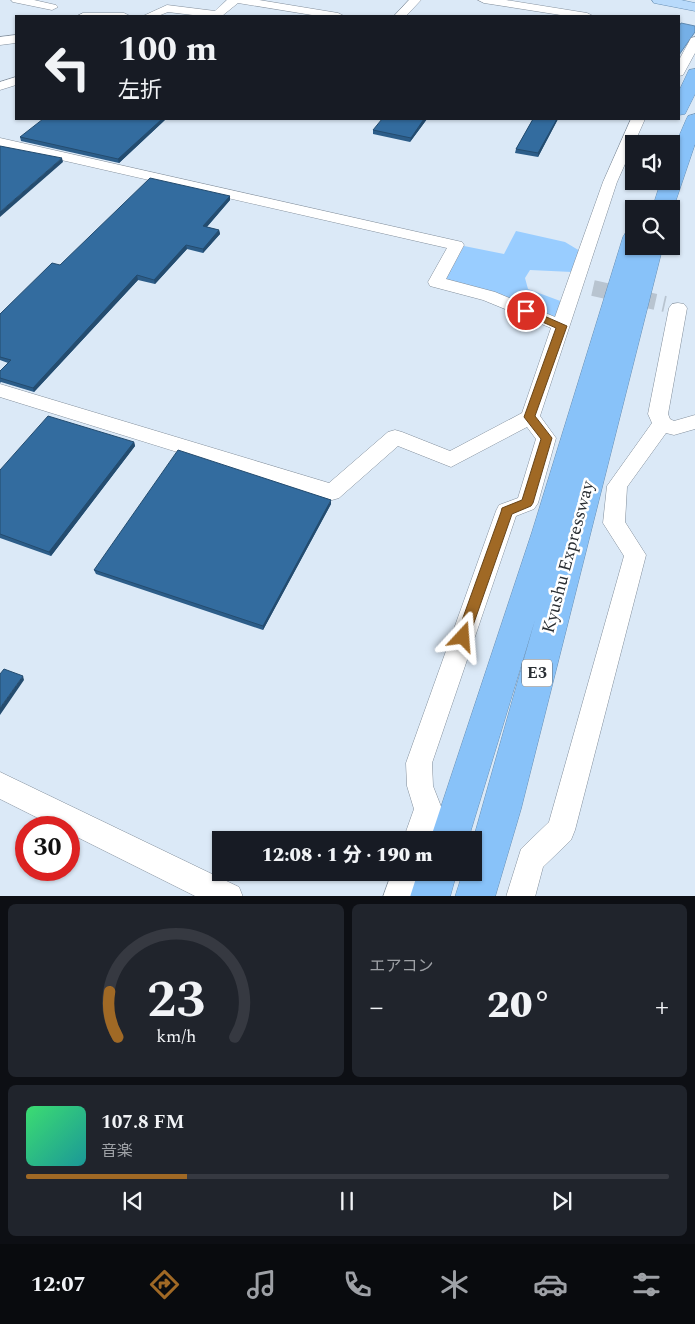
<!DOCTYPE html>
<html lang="ja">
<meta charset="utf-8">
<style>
body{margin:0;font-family:Spectral,"Noto Sans JP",serif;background:#20242c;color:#f1f3f6;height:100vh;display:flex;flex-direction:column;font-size:19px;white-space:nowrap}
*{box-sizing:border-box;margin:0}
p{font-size:16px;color:#9ea1a6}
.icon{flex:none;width:28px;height:28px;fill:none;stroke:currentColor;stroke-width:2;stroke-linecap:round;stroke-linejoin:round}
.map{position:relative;height:896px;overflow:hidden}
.sheet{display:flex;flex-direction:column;gap:8px;padding:8px;background:#0d0f14;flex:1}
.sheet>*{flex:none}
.guide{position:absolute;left:15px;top:15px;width:665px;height:105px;border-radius:0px;box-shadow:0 1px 4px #0004;background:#171b24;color:#f1f3f6;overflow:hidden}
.controls{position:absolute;left:625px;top:135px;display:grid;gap:10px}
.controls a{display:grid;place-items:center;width:55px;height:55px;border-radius:0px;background:#171b24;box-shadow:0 1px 4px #0004;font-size:25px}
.speed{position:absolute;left:15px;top:816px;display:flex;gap:10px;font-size:25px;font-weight:700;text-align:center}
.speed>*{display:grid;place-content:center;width:65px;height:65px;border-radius:50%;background:#171b24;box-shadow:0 1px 4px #0004;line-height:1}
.speed .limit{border:8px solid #d22;background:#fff;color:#111}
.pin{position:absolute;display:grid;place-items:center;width:42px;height:42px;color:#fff;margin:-21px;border:2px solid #fff;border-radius:50%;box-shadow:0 1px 5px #0007}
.me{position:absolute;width:55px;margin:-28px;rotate:19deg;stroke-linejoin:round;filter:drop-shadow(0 0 4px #0008)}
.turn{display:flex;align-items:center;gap:18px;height:105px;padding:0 20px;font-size:22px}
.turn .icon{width:65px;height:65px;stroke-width:2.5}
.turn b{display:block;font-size:35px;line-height:42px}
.big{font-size:38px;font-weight:800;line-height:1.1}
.sheet .card{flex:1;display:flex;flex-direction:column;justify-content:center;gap:8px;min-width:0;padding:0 18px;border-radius:8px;background:#20242c}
.sheet .dial{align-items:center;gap:0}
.dial svg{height:130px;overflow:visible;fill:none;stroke:#363941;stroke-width:7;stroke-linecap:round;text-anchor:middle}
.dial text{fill:#f1f3f6;stroke:none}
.song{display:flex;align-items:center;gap:15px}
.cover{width:60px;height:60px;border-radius:8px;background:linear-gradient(135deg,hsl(140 70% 55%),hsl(180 70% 35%))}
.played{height:5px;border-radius:2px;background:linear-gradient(90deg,#a06925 25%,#363941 25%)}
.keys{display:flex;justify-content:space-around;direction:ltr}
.heat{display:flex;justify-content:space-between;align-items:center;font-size:28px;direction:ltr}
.sheet .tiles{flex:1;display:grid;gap:8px;grid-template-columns:1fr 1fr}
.card:last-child{grid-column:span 2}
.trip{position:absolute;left:212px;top:831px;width:270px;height:50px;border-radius:0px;background:#171b24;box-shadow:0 1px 4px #0004;font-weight:800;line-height:50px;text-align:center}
.dock{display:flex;height:80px;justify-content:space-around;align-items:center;background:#090b0e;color:#9ea1a6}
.dock .icon{width:35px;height:35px}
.dock .on{color:#a06925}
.dock b{font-size:22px;color:#f1f3f6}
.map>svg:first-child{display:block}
.green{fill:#99cdff}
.water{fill:#75afe6;stroke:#5e89b1}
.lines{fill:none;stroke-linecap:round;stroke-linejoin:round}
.minor-tunnel{stroke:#b8c4d0;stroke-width:16;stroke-dasharray:16 8;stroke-linecap:butt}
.minor-casing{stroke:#828e9b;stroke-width:1}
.major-casing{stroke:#678fb4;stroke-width:1}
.highway-casing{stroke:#678fb4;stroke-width:1}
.minor{fill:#fff;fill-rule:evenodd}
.major{fill:#b8dafb;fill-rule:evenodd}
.highway{fill:#88c2f9;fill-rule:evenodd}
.wall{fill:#2c5d89}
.shaded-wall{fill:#244c6f}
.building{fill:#336c9f;stroke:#244c6f}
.route{fill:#a06925;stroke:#684418}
.labels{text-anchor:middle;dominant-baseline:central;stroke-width:5;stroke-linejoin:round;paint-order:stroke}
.shield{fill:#fff;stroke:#6a6d71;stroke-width:1}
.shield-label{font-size:16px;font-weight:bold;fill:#2a2f34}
.street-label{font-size:18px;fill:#2a2f34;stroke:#fff}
</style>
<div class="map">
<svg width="695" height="897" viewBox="0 0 695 897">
<rect width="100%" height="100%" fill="#dbe9f7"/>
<path class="green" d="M516,231L565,242L580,251L572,272L530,270L525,278L528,289L563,302L557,319L444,282L464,246L504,254Z"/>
<path class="water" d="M681,23L695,26V32L679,55V26Z"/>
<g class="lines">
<path class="minor-tunnel" d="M593,288L665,304"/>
<g class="minor-casing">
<path id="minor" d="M11,0H34L56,5L58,7L52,10L13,2Z
M227,0H259L338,13L344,16H318L238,3L222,16H201L168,12L158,16H143L167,5L215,11Z
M409,0H421L406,16H394Z
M478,0H506L587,13L593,16H567L484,3Z
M83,13H124L130,16H77Z
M16,35V43L0,45V37Z
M695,37V53L683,75L679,76V60L691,38Z
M16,77V85L0,90V82Z
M631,119H645L617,182L540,416L556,438L538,503L534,509L516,516L432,763L433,786L442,809L431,840H403L414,809L407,786L406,763L496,511L499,505L518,498L536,439L527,427L451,467L398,446L339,498L332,500L0,397V384L329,483L388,432L395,430L402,432L450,451L522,413L551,328L483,300L430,286L428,282L447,248L0,146V138L462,242L464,245L446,279L495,292L555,317L603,182Z
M678,303L684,304L687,308L668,414L670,419L674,421L695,415V429L674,435L666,433L627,487L625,522L646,555L575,830L571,840L543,867L535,897H506L521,849L549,822L624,556L603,523L607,486L652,423L648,414L669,308L672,304Z
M0,772L239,887L243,897H197L69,833V828H58L0,799Z
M392,872H420L412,897H383Z"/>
</g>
<g class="major-casing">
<path id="major" d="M652,0H681L695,3V11L654,3Z"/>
</g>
<g class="highway-casing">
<path id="highway" d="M695,69V94L685,114L679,115V91L689,70Z
M695,114V144L673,209L671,211V209H652L661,181H671V155L686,120L688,116Z
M634,231V246H663L521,809L495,897H455L463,872H474L473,840L535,620L468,840H430L532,532L623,237L626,232Z
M418,872H457L450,897H410Z"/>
</g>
<use href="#minor" class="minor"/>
<use href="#major" class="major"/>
<use href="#highway" class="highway"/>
</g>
<path class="wall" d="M166,119L119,163L21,141L20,137Z
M427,119L410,142L373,134V130Z
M533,119H558L538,157L515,153L516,149Z
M230,196V200L207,227L219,230L220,234L203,253L187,249L155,284L138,280L34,392L1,382L0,383V371L8,363L0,360V314L60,265Z
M134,442L135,446L51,556L0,538V470Z
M331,504L263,630L96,574L94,570Z"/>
<path class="shaded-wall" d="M162,119H166L119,163L118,159Z
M424,119H427L410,142L411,138Z
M557,119H558L538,157V153Z
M62,158L63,162L0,217V212Z
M230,196V200L204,230L203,226Z
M219,230L220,234L203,253V249Z
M186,245L187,249L155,284L154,280Z
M137,275L138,280L34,392L33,388Z
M134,442L135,446L51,556L49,552Z
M331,500V504L263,630V626Z
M23,676L24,680L0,715V708Z"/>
<path class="building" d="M43,119H162L118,159L20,137Z
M382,119H424L411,138L373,130Z
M533,119H557L538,153L516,149Z
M0,146L62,158L0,212Z
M150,178L230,196L203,226L219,230L203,249L186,245L154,280L137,275L33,388L0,378V371L11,360L0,357V314L52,263L60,265Z
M48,416L134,442L49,552L0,534V470Z
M178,450L331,500L263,626L94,570Z
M4,669L23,676L0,708V674Z"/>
<path class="route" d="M526,308L567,326L535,416L552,438L533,503L531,506L512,514L469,637L467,641H458L456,637L501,512L502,508L522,500L541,439L524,417L556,328L522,313V309Z"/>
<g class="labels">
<rect class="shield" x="522" y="659.5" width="30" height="27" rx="4"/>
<g class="shield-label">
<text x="537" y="673">E3</text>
</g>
<g class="street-label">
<text transform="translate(568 557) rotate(-75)">Kyushu Expressway</text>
</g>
</g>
</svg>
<div class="controls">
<a><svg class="icon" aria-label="sound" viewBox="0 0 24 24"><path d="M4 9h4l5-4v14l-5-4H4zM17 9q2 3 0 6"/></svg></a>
<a><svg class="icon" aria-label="search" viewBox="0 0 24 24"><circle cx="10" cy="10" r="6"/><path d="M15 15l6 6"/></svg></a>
</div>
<div class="speed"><div class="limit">30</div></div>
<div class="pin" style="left:526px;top:311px;background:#d93025"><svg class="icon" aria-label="arrive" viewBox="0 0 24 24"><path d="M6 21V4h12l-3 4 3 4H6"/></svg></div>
<svg class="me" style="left:463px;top:637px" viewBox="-20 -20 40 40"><path d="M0-17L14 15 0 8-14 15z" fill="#a06925" stroke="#fff" stroke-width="4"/></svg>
<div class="trip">12:08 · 1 分 · 190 m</div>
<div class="guide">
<div class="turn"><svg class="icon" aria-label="left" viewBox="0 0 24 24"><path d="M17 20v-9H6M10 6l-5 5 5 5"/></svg><div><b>100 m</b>左折</div></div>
</div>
</div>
<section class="sheet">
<div class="tiles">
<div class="card dial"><svg viewBox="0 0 100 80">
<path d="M14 69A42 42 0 1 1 86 69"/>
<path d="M14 69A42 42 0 0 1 9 41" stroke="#a06925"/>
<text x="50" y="56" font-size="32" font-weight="700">23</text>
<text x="50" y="72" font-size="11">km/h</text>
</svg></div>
<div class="card"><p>エアコン</p>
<div class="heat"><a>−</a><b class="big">20°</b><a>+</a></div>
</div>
<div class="card">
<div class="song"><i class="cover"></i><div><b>107.8 FM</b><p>音楽</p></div></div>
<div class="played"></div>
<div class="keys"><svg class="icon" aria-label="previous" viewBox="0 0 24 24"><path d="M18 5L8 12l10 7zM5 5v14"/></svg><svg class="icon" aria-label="pause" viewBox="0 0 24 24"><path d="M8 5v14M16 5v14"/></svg><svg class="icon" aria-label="next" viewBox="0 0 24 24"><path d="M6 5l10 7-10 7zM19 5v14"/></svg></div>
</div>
</div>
</section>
<nav class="dock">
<b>12:07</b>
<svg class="icon on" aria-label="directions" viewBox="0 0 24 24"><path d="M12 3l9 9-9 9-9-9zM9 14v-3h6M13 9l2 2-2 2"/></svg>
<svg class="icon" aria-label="music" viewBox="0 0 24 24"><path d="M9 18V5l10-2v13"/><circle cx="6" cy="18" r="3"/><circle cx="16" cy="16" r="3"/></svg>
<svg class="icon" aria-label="phone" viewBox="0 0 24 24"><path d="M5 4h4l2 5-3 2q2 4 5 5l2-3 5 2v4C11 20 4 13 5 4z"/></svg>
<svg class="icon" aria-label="climate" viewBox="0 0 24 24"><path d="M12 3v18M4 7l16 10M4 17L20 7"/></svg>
<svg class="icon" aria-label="car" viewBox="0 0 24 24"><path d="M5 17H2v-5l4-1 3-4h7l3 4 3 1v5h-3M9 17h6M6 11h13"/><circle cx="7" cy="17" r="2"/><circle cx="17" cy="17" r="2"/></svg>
<svg class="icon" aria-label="filters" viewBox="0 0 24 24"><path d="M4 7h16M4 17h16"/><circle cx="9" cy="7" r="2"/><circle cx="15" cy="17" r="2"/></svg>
</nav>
